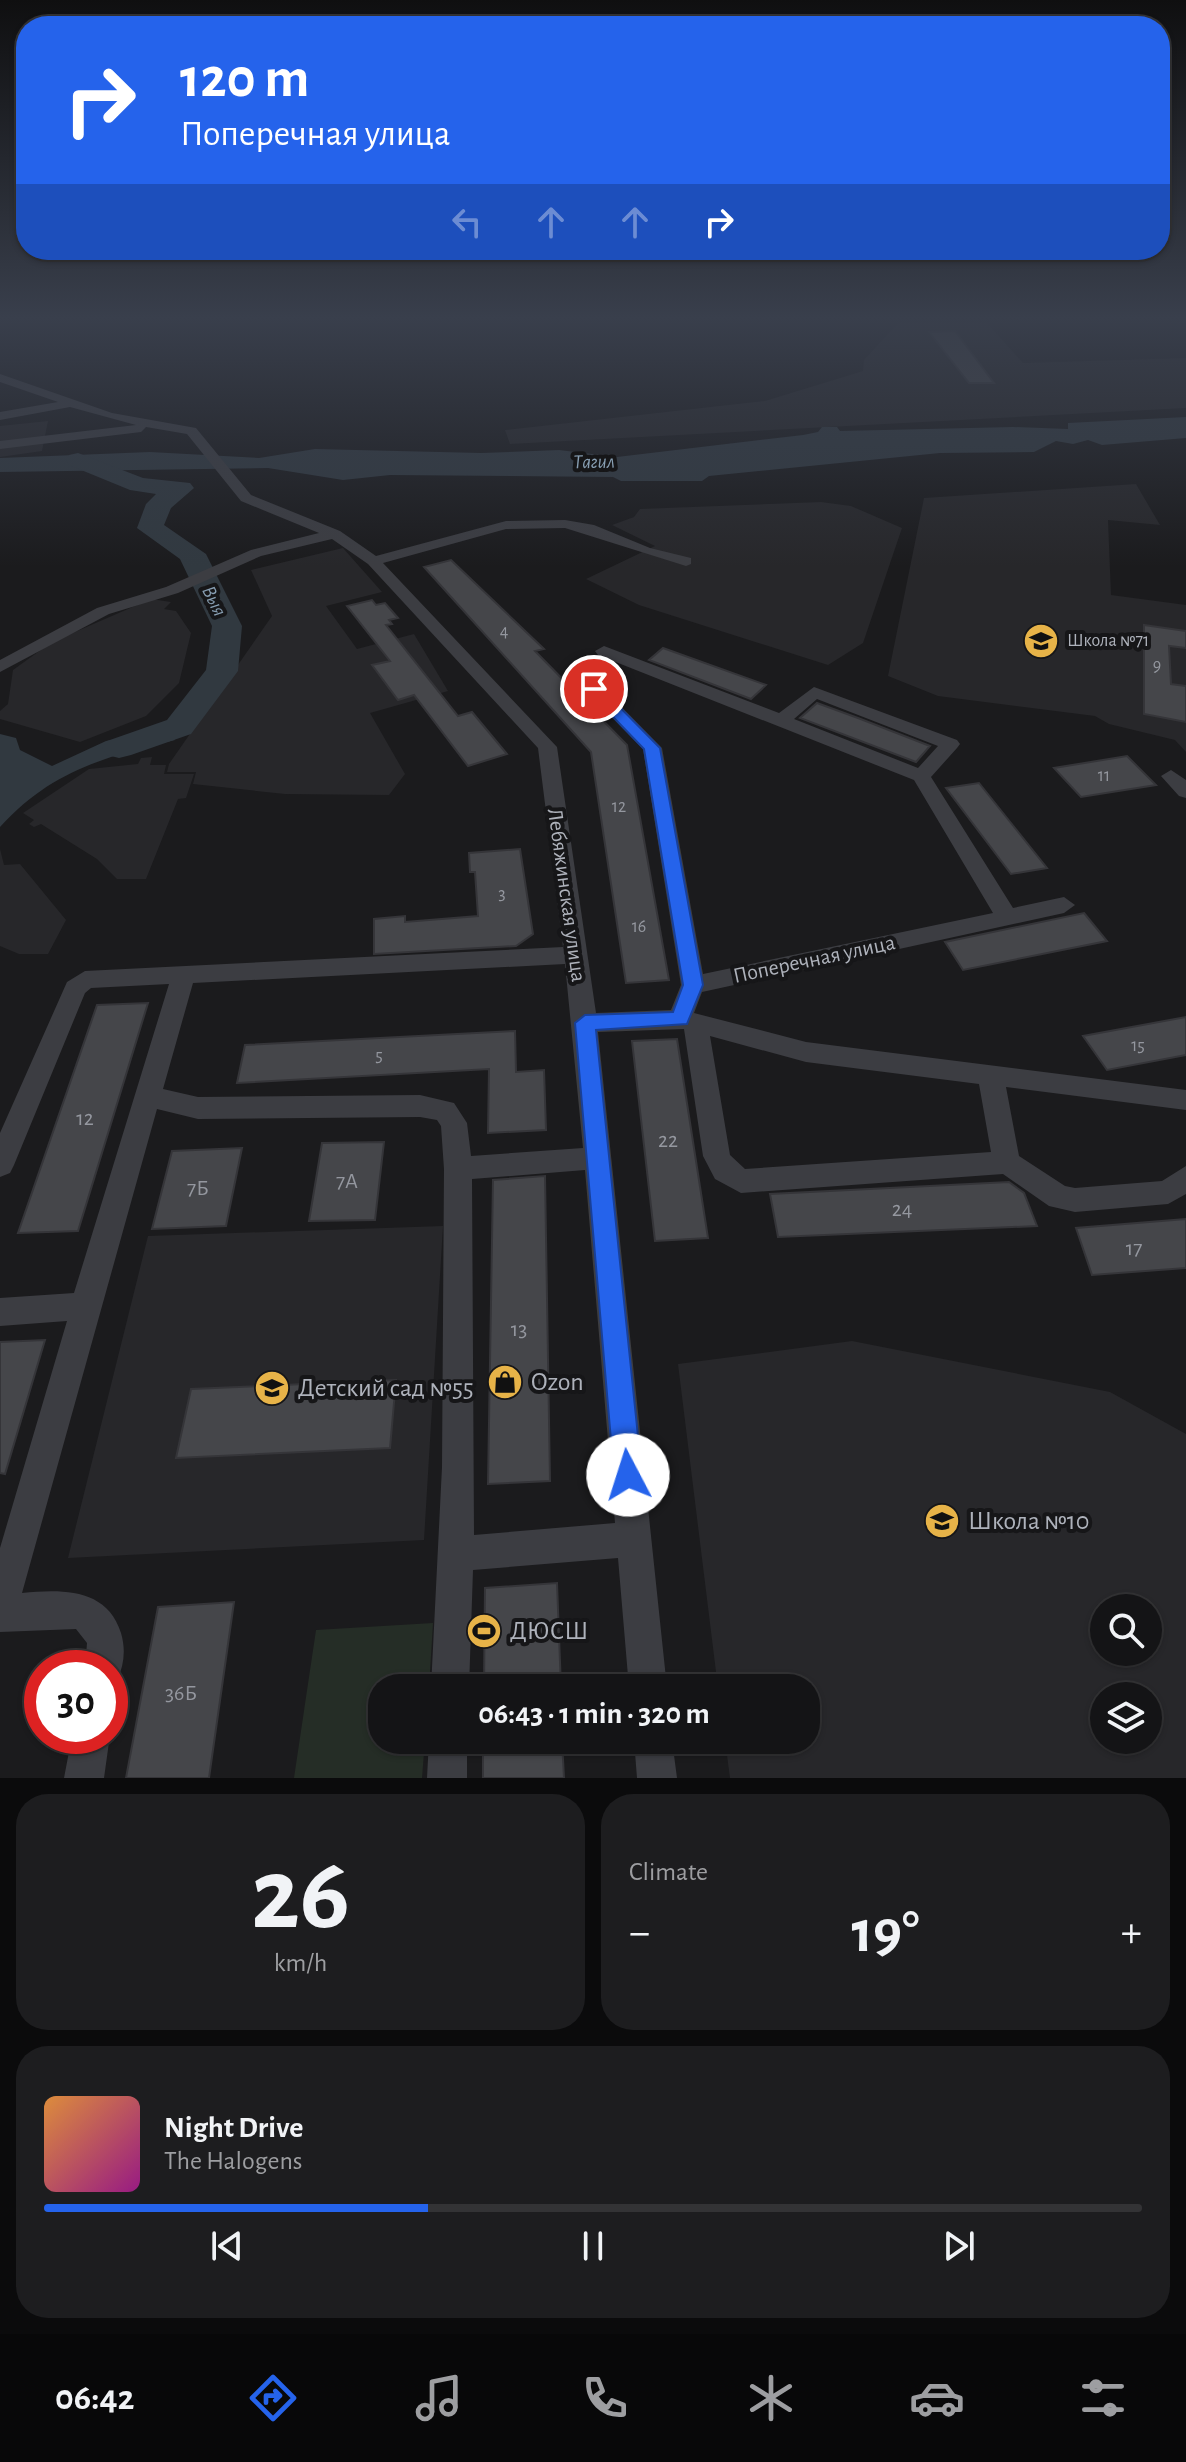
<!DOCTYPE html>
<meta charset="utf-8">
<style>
body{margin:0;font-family:"Alegreya Sans",sans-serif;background:#1d1d1f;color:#f1f3f6;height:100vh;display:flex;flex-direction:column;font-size:30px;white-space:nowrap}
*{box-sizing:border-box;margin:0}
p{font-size:26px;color:#9d9ea1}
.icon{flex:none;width:44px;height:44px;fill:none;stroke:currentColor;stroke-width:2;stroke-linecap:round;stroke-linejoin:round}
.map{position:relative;height:1778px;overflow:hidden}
.sheet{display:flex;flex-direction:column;gap:16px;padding:16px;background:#0b0b0c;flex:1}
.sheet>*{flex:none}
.banner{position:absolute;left:16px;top:16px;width:1154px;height:244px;border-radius:32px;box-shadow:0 2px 6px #0004,0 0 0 2px #333335;background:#2563eb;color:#fff;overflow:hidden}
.controls{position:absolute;left:1090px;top:1594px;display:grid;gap:16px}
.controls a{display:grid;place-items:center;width:72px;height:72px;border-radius:50%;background:#141416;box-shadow:0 2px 6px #0004,0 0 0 2px #333335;font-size:40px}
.speed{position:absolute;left:24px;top:1650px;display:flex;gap:16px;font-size:40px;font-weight:700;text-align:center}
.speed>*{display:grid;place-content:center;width:104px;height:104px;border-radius:50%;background:#141416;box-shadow:0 2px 6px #0004,0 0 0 2px #333335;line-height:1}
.speed .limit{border:12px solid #d22;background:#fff;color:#111}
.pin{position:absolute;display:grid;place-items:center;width:68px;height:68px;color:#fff;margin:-34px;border:4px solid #fff;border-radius:50%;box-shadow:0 2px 8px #0007}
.me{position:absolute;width:88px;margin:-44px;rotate:355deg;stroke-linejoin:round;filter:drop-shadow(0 0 6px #0008)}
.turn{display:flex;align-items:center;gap:28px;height:168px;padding:0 32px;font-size:36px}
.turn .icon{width:104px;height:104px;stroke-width:2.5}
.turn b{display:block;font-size:56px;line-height:68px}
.lanes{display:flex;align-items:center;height:76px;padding:0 32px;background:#0003;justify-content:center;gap:40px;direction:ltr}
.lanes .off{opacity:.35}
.big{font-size:60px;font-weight:700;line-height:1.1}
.sheet .tile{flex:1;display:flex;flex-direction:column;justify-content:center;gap:12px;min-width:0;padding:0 28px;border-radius:32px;background:#1d1d1f}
.sheet .dial{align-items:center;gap:0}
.dial b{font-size:104px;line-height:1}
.song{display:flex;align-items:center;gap:24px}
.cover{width:96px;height:96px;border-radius:12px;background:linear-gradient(135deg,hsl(30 70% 55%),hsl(310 70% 35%))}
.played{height:8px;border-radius:4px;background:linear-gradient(90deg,#2563eb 35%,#333335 35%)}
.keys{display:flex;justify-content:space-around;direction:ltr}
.heat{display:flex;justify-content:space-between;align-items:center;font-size:44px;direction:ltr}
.sheet .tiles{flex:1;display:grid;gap:16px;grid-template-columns:1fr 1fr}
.tile:last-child{grid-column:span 2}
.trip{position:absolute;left:368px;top:1674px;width:452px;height:80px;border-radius:32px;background:#141416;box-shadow:0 2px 6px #0004,0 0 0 2px #333335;font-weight:700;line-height:80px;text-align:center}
.tab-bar{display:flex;height:128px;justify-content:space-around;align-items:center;background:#080809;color:#9d9ea1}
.tab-bar .icon{width:56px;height:56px}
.tab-bar .current{color:#2563eb}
.tab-bar b{font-size:36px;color:#f1f3f6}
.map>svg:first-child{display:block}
.built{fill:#27272a;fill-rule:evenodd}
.green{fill:#252d26}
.water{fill:#313940}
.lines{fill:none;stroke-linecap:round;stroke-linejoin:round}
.river{fill:#313940;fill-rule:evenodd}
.building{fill:#45464a;stroke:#353539;stroke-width:2}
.minor{fill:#3c3d42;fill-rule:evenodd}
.route{fill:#2563eb;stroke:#184099;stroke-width:2}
.labels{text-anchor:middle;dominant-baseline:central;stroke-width:8;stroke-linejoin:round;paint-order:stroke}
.number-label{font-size:18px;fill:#94979f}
.far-poi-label{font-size:18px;fill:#aeb2bb;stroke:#161618;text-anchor:start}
.far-water-label{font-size:20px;font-style:italic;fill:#889fb3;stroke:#161618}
.street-label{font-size:22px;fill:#aeb2bb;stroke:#161618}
.near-number-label{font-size:22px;fill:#94979f}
.near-poi-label{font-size:26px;fill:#aeb2bb;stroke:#161618;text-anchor:start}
</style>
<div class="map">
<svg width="1186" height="1778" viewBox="0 0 1186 1778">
<rect width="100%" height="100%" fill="#1b1b1d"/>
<path class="built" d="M898,323H987L1023,363L1186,358V408L510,444L505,430L765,401L863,371L864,360Z
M48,421L42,451L0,457V426Z
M1136,484L1160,525L1108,520L1111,595L1186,605V752L1175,740L1109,724L1095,716L938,696L888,676L924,498Z
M821,502L851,506L902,528L863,643L828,665L639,605L586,579L655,546L612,525L634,517L640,509Z
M343,548L382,592L326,606L357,649L414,634L448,691L370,713L405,774L389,795L285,794L193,784L196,772H167L169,764L272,616L251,570Z
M151,599L171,602L164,609L176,611L191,633L179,683L146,716L80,742L0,719V711L8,704L13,670L52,642Z
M152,757L150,765H166L164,774H194L186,798L178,799L146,879H117L97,859L41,824L34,827L29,824L34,820L23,813L89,769L138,764L141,758Z
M0,849L4,865L20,864L66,920L48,954H19L0,946Z
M443,1226L424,1540L68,1558L148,1236Z
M852,1341L1110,1392L1186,1434V1778H730L725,1740H806V1688H718L678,1364ZM1104,1608H1148V1652H1104ZM1104,1696H1148V1740H1104Z"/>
<path class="green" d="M433,1623L429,1688H382V1740H425L422,1778H294L316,1630Z"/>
<path class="water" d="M1186,417V438L1102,445L1088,440L1073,444L1056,441L1034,452L940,453L709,476L702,481H621L613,477L390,475L343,480L268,468L0,472V458L150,452L259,458L315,449L481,453L559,450L617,457L803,435L818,432L822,427H837L840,431L1013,427L1068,429V423Z
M167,730L175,740C104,757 51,771 0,827V734L16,738L20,750L52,766L106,741Z"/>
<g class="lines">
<path class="river" d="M78,453L143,478L190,483L194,488L171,508L164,525L206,554L242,626L238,671L191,734L131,755L119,758L107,755L102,748L107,741L167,720L206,670L212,626L180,559L137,528L146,504L156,494L130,490L69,465L66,460L69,455Z"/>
</g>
<path class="building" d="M955,331L994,383H969L929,332Z
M451,560L544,649L535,651L627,745L669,980L626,983L591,752L424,567Z
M372,600L376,605L385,603L398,618L389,620L392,624L386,625L458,716L472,712L507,754L468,766L414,695L398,700L372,665L390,661L347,606Z
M1144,625L1186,631V648L1169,646L1171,684L1186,686V722L1144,714Z
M663,648L766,685L751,699L649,660Z
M817,703L858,718L930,746L916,762L800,718Z
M1127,756L1156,785L1081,797L1054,768Z
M979,783L1047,868L1011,874L946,788Z
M520,849L533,934L516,946L374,954V919L405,916V922L478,916L475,872H470L469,853Z
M1084,913L1107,941L963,970L945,942Z
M148,1003L78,1231L18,1233L97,1005Z
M1186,1017V1055L1107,1070L1083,1036Z
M515,1031L516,1072L544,1070L546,1130L488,1133L489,1069L237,1083L245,1045Z
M677,1039L708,1238L655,1241L632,1041Z
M384,1142L375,1220L309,1221L322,1143Z
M242,1148L226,1226L152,1229L172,1151Z
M545,1176L550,1481L488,1484L493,1180Z
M1009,1182L1024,1193L1037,1226L778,1237L770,1194Z
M1186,1219V1268L1092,1275L1076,1228Z
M45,1340L5,1474L0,1473V1342Z
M396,1380L390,1448L176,1458L191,1389Z
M557,1583L561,1688H484L485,1588Z
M234,1602L209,1778H126L158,1607Z
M483,1740H562L564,1778H483Z"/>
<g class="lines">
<path class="minor" d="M0,374L112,413L196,428L251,495L340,531L376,556L506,521L565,520L594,525L650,548L691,558V564L686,566L565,528L506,529L383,563L557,747L596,1013L671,1010L681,985L643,749L588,693V685H600L662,748L703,974L993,913L914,780L598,655L595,651L604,646L779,713L814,687L957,740L960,744L957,748L931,777L1013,908L1064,897L1075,905L1064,913L702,992L694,1013L806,1042L1186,1090V1110L1006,1087L1019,1156L1065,1186L1075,1188L1162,1181L1186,1166V1194L1168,1204L1075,1212L1049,1206L1003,1174L741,1193L715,1179L703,1156L684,1029L598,1032L667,1688H629L618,1558L473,1570L469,1688H431L442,1467L444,1169L441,1126L437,1120L420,1117L198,1119L157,1109L22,1593C62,1589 107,1588 121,1633C126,1650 124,1665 117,1681L110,1684V1668H85L87,1643L76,1629L0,1632V1548L67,1321L0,1326V1298L74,1293L169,984L91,988L85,993L14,1165L10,1173L0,1177V1133L67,982L85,971L563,947L538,748L368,564L332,539L261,556L178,593L109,614L0,672V660L97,608L166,587L251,550L319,533L241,501L187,434L146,427L141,432L0,449V441L136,425L70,407L0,420V412L58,402L0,382ZM817,699L938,746L918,768L794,719ZM565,964L583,1148L471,1156L467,1123L454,1103L420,1095L198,1097L163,1089L193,983ZM710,1036L806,1062L979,1084L991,1152L745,1169L730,1155ZM585,1170L615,1523L474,1535L472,1179Z
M1171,770L1186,780V798L1179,796L1161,776Z
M72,1736L110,1735L104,1778H64Z
M429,1740H467V1778H427Z
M634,1740H672L677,1778H637Z"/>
</g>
<linearGradient id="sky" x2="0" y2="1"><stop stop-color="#0f0f10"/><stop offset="0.56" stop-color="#393f4c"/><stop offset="1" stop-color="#393f4c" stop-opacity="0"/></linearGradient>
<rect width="1186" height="567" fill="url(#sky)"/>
<path class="route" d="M589,686H599L660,748L703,985L687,1024L596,1030L642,1475L638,1485L628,1489L618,1485L614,1475L575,1023L585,1015L673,1012L683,985L644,749L589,692Z"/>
<defs>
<g id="school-disc" transform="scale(1.8)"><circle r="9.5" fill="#e7b348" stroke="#161618"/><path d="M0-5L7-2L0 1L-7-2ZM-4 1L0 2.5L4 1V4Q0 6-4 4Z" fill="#111"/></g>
<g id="shop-disc" transform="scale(1.8)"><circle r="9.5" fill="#e7b348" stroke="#161618"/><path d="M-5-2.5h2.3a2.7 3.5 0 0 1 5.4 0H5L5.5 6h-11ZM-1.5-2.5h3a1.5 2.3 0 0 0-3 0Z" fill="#111"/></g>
<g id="stadium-disc" transform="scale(1.8)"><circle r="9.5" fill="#e7b348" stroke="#161618"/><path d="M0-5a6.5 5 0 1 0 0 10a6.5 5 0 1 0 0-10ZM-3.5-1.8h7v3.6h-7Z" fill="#111"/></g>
</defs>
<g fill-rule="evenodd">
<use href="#school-disc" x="1041" y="641"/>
<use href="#shop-disc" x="505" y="1382"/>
<use href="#school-disc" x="272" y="1388"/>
<use href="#school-disc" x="942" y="1521"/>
<use href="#stadium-disc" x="484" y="1631"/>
</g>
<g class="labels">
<g class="number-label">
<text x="504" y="632">4</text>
<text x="1157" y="666">9</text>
<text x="1104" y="776">11</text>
<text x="619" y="807">12</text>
<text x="502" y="894">3</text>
<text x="639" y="927">16</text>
<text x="1138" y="1046">15</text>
<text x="379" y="1056">5</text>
</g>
<g class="far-poi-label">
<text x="1067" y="641">Школа №71</text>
</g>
<g class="far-water-label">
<text transform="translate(594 462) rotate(-1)">Тагил</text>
<text transform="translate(214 601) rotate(64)">Выя</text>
</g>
<g class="street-label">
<text transform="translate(567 895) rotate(82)">Лебяжинская улица</text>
<text transform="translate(814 959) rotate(-12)">Поперечная улица</text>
</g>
<g class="near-number-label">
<text x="85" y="1118">12</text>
<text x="668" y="1140">22</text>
<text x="347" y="1181">7А</text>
<text x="198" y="1188">7Б</text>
<text x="902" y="1209">24</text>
<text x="1134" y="1248">17</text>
<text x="519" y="1329">13</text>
<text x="181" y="1693">36Б</text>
</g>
<g class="near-poi-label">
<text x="531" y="1382">Ozon</text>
<text x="298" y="1388">Детский сад №55</text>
<text x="968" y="1521">Школа №10</text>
<text x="510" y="1631">ДЮСШ</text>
</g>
</g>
</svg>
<div class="controls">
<a><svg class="icon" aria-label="search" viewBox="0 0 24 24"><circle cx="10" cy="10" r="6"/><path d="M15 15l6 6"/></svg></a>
<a><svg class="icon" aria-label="layers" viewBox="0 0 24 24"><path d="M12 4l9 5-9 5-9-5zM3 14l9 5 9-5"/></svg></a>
</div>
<div class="speed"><div class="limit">30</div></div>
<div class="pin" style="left:594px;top:689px;background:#d93025"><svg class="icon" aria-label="arrive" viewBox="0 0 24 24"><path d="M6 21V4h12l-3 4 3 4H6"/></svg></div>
<svg class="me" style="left:628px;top:1475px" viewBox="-20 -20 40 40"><circle r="19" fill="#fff"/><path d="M0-13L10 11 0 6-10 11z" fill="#2563eb"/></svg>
<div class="trip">06:43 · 1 min · 320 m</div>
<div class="banner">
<div class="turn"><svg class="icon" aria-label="right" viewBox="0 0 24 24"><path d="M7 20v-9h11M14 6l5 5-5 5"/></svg><div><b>120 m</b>Поперечная улица</div></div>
<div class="lanes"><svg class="icon off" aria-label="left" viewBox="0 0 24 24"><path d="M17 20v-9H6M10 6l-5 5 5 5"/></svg><svg class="icon off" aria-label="ahead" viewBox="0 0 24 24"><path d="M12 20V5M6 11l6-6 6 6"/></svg><svg class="icon off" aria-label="ahead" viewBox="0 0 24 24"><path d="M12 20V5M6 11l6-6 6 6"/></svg><svg class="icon" aria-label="right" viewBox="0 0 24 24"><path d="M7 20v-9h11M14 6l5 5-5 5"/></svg></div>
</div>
</div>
<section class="sheet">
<div class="tiles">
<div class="tile dial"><b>26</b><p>km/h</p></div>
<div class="tile"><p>Climate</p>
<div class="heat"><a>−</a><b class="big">19°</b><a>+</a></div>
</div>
<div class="tile">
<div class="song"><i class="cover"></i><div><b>Night Drive</b><p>The Halogens</p></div></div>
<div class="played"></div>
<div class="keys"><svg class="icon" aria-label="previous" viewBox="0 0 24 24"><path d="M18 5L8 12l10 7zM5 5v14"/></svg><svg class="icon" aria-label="pause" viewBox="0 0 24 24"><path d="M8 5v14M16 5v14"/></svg><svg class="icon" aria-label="next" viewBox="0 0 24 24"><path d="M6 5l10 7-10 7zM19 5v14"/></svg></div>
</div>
</div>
</section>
<nav class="tab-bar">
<b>06:42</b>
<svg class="icon current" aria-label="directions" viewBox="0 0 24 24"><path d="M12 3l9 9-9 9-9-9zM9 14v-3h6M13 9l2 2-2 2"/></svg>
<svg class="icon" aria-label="music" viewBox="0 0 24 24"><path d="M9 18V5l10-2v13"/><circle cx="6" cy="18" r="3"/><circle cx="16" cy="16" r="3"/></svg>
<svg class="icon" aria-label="phone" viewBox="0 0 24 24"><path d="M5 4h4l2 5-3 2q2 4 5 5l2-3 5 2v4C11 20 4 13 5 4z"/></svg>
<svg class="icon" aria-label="climate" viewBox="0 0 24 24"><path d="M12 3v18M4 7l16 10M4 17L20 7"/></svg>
<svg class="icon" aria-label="car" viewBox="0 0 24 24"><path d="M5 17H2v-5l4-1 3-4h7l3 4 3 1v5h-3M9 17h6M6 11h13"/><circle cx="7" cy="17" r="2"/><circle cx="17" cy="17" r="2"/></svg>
<svg class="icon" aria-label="filters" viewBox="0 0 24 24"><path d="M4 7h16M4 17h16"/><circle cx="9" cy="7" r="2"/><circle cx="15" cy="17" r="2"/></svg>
</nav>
